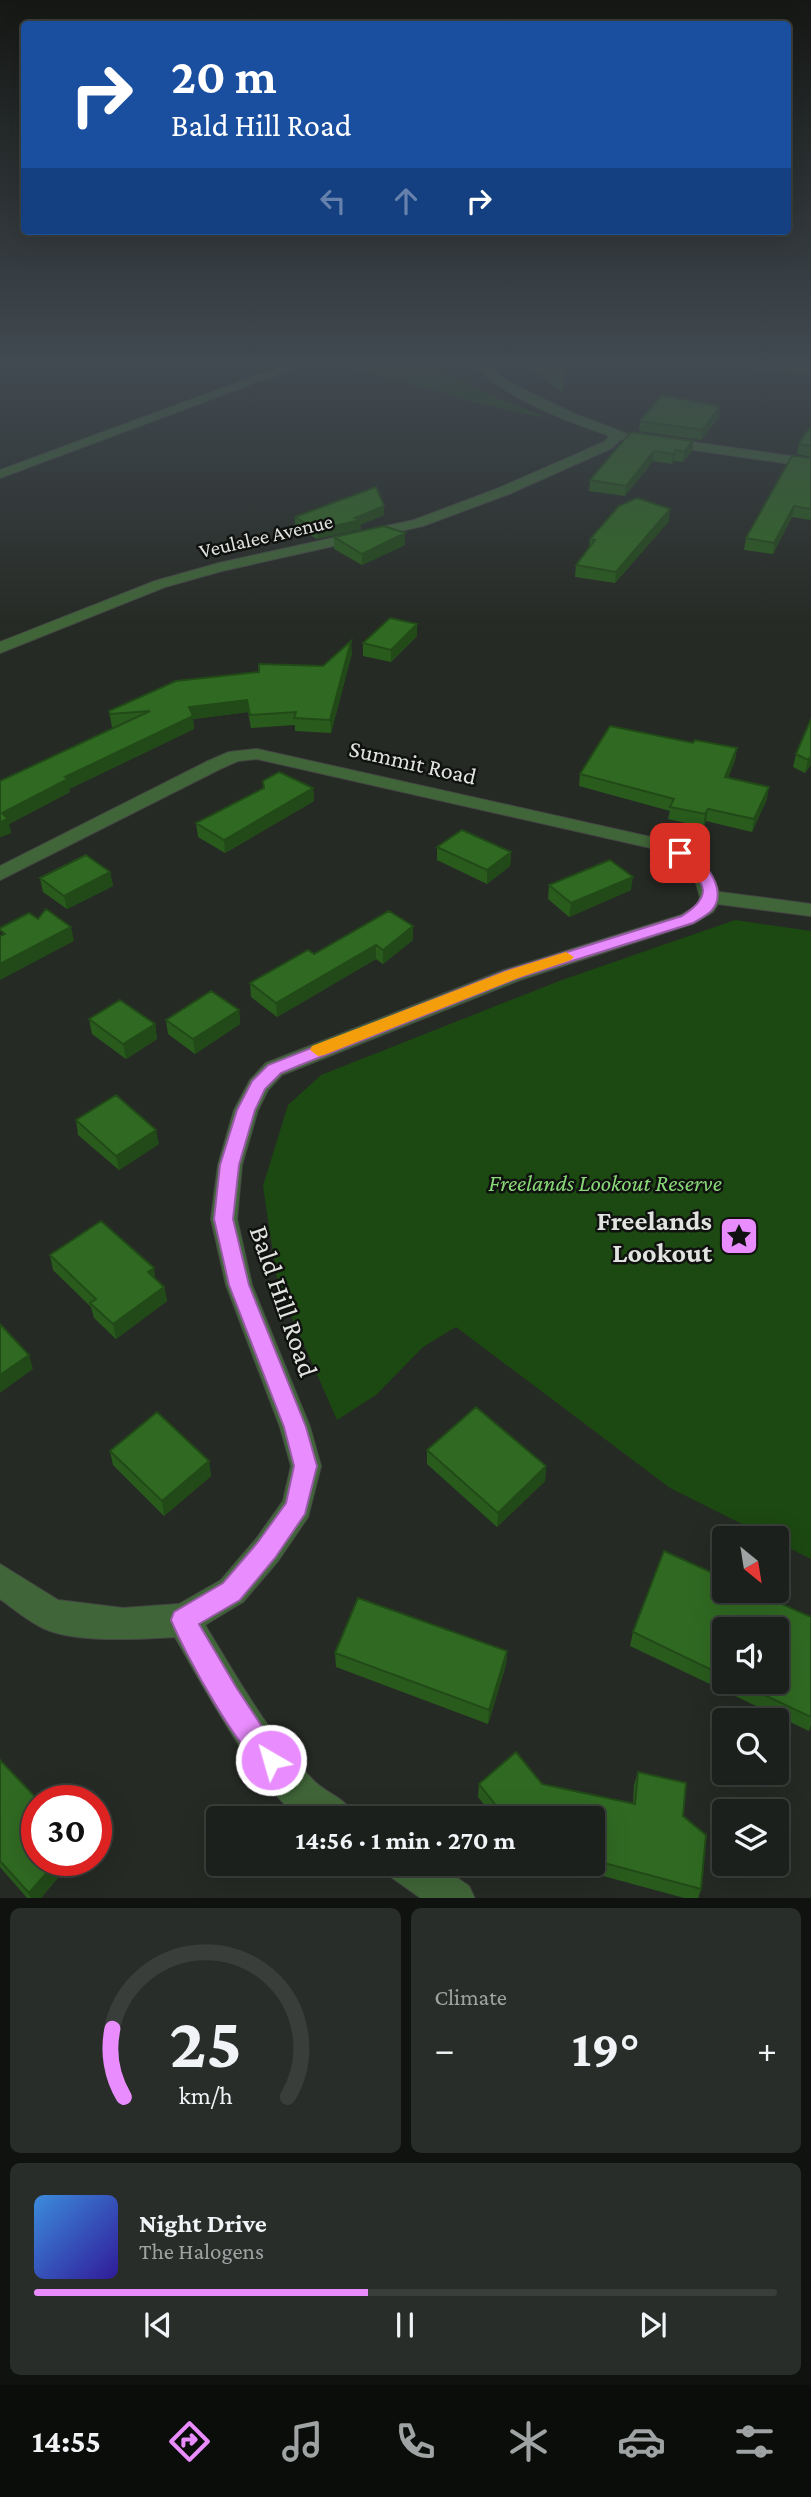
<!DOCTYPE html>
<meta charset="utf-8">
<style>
body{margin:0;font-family:"Crimson Pro",serif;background:#292d29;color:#f1f3f6;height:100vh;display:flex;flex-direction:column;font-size:26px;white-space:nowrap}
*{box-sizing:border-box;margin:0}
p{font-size:23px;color:#a0a3a3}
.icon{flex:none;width:38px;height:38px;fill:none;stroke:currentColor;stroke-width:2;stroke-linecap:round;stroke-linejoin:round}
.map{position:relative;height:1898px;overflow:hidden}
.side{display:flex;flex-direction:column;gap:10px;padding:10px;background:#0f120f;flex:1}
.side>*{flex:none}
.top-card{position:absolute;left:21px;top:21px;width:770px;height:214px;border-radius:7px;box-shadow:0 7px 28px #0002,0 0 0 2px #3a3e3b;background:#1a4fa0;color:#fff;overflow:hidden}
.needle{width:46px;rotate:150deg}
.controls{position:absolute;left:712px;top:1526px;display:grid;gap:14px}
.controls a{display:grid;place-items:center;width:77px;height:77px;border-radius:7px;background:#1c201c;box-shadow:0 7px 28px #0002,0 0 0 2px #3a3e3b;font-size:35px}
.speed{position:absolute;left:21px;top:1785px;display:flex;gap:14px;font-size:35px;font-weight:700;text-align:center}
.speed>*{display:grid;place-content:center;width:91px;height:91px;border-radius:50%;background:#1c201c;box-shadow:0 7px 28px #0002,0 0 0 2px #3a3e3b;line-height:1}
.speed .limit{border:10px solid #d22;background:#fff;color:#111}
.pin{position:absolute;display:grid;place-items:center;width:60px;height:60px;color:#fff;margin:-30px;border-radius:14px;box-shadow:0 4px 10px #0006}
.me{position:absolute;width:77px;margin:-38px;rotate:322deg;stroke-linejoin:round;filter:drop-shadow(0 0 5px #0008)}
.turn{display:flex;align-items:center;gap:24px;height:147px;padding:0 35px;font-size:32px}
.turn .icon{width:91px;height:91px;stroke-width:2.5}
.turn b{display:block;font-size:49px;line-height:60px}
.lanes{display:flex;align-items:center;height:66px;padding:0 35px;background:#0003;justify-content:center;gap:35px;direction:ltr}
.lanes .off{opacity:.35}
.big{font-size:52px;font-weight:700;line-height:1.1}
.side .tile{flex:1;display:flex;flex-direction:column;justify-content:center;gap:10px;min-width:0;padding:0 24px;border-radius:10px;background:#292d29}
.side .dial{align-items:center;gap:0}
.dial svg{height:182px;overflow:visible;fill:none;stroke:#3a3e3b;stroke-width:7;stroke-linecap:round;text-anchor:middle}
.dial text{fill:#f1f3f6;stroke:none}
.song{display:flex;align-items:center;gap:21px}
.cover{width:84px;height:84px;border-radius:10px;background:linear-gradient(135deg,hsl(210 70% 55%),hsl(250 70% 35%))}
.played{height:7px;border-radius:4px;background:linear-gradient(90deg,#e98dfe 45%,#3a3e3b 45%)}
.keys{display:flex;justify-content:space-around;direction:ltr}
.heat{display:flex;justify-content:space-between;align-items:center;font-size:38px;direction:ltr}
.side .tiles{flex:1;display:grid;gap:10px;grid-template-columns:1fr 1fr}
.tile:last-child{grid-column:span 2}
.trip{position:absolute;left:206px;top:1806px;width:399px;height:70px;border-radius:7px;background:#1c201c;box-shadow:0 7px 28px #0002,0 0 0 2px #3a3e3b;font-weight:700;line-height:70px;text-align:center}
.tab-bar{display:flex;height:112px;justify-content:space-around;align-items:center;background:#0b0d0b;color:#a0a3a3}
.tab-bar .icon{width:49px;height:49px}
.tab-bar .active{color:#e98dfe}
.tab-bar b{font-size:32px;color:#f1f3f6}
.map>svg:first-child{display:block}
.green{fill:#1c4811}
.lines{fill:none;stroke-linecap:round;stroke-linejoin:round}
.minor-casing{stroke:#444843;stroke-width:2}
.minor{fill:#406538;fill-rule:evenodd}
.wall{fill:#295b1d;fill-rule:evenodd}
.shaded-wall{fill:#224a18}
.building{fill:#306a22;stroke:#224a18;stroke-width:2}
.route{fill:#e98dfe;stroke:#975ca5;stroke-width:2}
.slow{fill:#f59e0b}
.labels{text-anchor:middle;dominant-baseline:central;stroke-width:5;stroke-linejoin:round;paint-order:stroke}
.far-street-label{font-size:21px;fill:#e0e3df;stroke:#101210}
.street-label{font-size:24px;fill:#e0e3df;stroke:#101210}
.park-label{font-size:24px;font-style:italic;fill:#89d878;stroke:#101210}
.near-poi-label{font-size:28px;font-weight:bold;fill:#e0e3df;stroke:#101210;text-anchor:end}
.near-street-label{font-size:28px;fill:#e0e3df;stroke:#101210}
</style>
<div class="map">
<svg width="811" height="1899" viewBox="0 0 811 1899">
<rect width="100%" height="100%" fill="#262a25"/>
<path class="green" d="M328,361H426L494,397L551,419L483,404Z
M735,920L811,931V1559L777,1542V1538H770L670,1488L456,1327L423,1347L376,1395L337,1420L278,1286L263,1186L288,1105L321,1075L559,981Z"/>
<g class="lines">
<g class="minor-casing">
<path id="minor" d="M472,361H483L506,380L527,391L575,414L635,437L629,441L621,439L612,448L509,494L423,526L222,571L165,587L0,653V642L155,581L219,563L414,520L499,488L604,442L610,436C567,421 501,398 472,361Z
M291,363L296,366L295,368L0,478V470Z
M664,438L811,459V467L660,445V439Z
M257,749L664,840C690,851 711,863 719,892L811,904V916L718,904L713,912L695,923L520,980L282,1075L268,1090L258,1110L242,1165L237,1219L252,1285L310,1427L321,1466L308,1517L278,1561L243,1602L205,1625C238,1679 268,1734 313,1780C327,1795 347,1797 355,1818C340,1818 321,1822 306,1818C269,1810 195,1672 175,1637C140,1639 77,1643 45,1629C29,1622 14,1609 0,1599V1564L58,1600L123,1608L179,1604L221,1580L256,1539L283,1501L291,1466L280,1427L226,1285L211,1219L218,1165L234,1110L250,1080L266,1063L504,970L681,915L697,905L700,897L694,876L679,861L651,848L257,759L238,761L220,769L0,880V866L208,761L229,752Z
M386,1864H437L469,1886L475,1899H422L391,1877Z"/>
</g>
<use href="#minor" class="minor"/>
</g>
<path class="wall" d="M520,361H566L562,392Z
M682,361H811V373L739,368V365Z
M719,417L701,440L639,431L640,421Z
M811,428V457L797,454L799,444Z
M631,432L693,441L692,451L683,462L674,461L672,464L653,461L625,496L589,491L590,480Z
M811,458V518L810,520L792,517L773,554L744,550L746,538Z
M384,515L360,525L361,529L317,539L295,526V517Z
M669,521L615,583L575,577L576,565L589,549L590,539Z
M334,537L405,545L362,565L334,549Z
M417,636L391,662L363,656V643Z
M352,653L331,733L295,731V725L251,728L248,712L193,719L194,729L69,789L70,792L9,824L11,833L0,837V781L116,727H112L109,711L323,666Z
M811,719V765L805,773L793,767L796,754Z
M693,743L737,748L735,760L728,778L767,799L752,832L706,821L703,827L668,819L670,811L579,786L580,774Z
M263,781L313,788L314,801L225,853L198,837L196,823L263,788Z
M437,847L511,852L510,866L487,884L437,860Z
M110,872L113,886L67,909L43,892L40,878Z
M549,885L631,890L569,917L548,899Z
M389,911L413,940L383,964L376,959L277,1017L251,997L250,983L314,954Z
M239,1010L240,1024L195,1054L168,1034L166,1020Z
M89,1019L155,1024L157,1039L126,1059L92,1034Z
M76,1120L159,1144L119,1170L78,1135Z
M50,1255L155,1278L164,1287L167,1301L116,1339L94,1318L91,1307L53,1270Z
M427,1450L546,1466L545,1481L497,1527L427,1464Z
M110,1451L209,1461L211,1476L164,1516L113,1465Z
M811,1617V1725L809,1731L630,1646L633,1632ZM724,1629L777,1682H724Z
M507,1651L506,1665L488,1724L336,1667L335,1653Z
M0,1760L37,1860H73L40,1899H28L0,1867Z
M638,1772L683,1816L701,1889L698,1899H688L559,1864H593V1818H495L478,1797L479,1784H542L633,1804L634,1785Z"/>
<path class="shaded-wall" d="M720,407L719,417L701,440L702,430Z
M693,441L692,451L683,462L684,452Z
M676,450L674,461L672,464L673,454Z
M654,451L653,461L625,496L626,486Z
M384,506V515L360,525L361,529L317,539V530L355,518Z
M794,506L792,517L773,554L774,543Z
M670,509L669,521L615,583L616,572Z
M405,533V545L362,565V554Z
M417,624V636L391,662V650Z
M351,641L352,653L331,733L330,720Z
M247,700L248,712L193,719L194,729L69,789L70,792L9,824L11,833L0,837V822L2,813L189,707Z
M737,748L735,760L723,789L725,777Z
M811,756V765L805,773L808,760Z
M769,787L767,799L752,832L754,819Z
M313,788L314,801L225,853L224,840Z
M708,809L706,821L703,827L705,814Z
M511,852L510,866L487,884V870Z
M110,872L113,886L67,909L64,896Z
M633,877L631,890L569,917L571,903Z
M413,926V940L383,964V950Z
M71,927L74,941L0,980V964Z
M376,945V959L277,1017L276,1003Z
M239,1010L240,1024L195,1054L193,1039Z
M155,1024L157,1039L126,1059L123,1044Z
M156,1130L159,1144L119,1170L116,1156Z
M154,1268L156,1283L148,1272Z
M164,1287L167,1301L116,1339L113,1324Z
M29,1355L33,1369L0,1393V1375Z
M209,1461L211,1476L164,1516L162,1501Z
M546,1466L545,1481L497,1527L498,1513Z
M507,1651L506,1665L488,1724L489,1710Z
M58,1860H73L40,1899H31L29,1893Z"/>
<path class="building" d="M534,361H565L563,382Z
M765,361H811V364Z
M662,395L720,407L702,430L640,421Z
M811,428V446L799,444L806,432Z
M631,432L693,441L684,452L676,450L673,454L654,451L626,486L590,480Z
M792,456L811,458V509L794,506L774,543L746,538Z
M376,487L384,506L355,518L360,520L317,530L295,517Z
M637,498L670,509L616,572L576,565L595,540L590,539L619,506Z
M384,526L405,533L362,554L334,537Z
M390,618L417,624L391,650L363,643Z
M351,641L330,720L294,718L296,712L250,715L247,700L189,707L193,716L65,777L68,779L2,813L8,819L0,822V781L150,711L110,714L109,711L176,681L259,672V664L323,666Z
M811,719V756L808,760L796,754Z
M610,726L693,743L695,740L737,748L725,777L769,787L754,819L708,809L705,814L670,807L674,799L580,774Z
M279,772L313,788L224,840L196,823L264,788L263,781Z
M462,830L511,852L487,870L437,847Z
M86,855L110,872L64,896L40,878Z
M610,860L633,877L571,903L549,885Z
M46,909L71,927L0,964V936L5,934L0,930V928L29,913L38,919Z
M389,911L413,926L383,950L376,945L276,1003L250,983L308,950L314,954Z
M211,991L239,1010L193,1039L166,1020Z
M120,1000L155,1024L123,1044L89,1019Z
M116,1095L156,1130L116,1156L76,1120Z
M101,1221L154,1268L148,1272L164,1287L113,1324L90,1303L96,1299L50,1255Z
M0,1324L29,1355L0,1375Z
M476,1407L546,1466L498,1513L427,1450Z
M157,1412L209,1461L162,1501L110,1451Z
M664,1551L724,1578V1591H753L811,1617V1717L737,1682H777V1629H724V1676L633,1632Z
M358,1598L507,1651L489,1710L335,1653Z
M516,1752L542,1784L635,1804L638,1772L686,1783L683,1816L706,1835L701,1889L593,1860V1818H506L479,1784Z
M0,1760L39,1801H37V1860H58L29,1893L0,1861Z"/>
<linearGradient id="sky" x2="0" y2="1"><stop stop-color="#151714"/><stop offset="0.58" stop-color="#414a51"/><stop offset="1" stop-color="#414a51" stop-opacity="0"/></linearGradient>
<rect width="811" height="627" fill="url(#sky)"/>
<path class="route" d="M680,849C701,854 730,889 712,910C708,915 699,919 693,923L518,978L298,1066L281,1073L265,1089L255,1110L239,1165L233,1219L249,1285L306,1427L317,1466L305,1514L275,1558L240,1600L199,1624L236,1687L284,1760L281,1769L271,1773C243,1762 184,1652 171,1620L174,1612L223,1583L258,1542L286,1503L294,1466L284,1427L229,1285L214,1219L220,1165L237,1110L252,1081L268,1065L506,971L682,916C724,889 693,877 673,853Z"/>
<path class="slow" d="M566,952L574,957L571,960L518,978L324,1055L318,1056L310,1050L312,1046L506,971Z"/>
<defs>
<g id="sight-square" transform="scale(2.0125)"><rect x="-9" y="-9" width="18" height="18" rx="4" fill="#e98dfe" stroke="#101210"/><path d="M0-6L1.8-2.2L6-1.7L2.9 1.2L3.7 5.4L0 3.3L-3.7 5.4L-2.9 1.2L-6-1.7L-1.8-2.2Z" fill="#111"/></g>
</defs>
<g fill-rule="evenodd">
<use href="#sight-square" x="739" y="1236"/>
</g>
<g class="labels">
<g class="far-street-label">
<text transform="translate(266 536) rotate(-13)">Veulalee Avenue</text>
</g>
<g class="street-label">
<text transform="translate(413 762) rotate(13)">Summit Road</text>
</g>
<g class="park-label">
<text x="605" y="1182">Freelands Lookout Reserve</text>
</g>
<g class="near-poi-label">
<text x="712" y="1220">Freelands<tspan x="712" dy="32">Lookout</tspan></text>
</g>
<g class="near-street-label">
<text transform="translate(284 1301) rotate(71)">Bald Hill Road</text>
</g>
</g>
</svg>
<div class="controls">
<a><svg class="needle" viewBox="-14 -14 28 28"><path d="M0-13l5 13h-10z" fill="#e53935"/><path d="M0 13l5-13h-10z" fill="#a0a3a3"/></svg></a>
<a><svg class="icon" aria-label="sound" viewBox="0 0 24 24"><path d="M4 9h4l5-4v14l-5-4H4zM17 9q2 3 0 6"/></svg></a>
<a><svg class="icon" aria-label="search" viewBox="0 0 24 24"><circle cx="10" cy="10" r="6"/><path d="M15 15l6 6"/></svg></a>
<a><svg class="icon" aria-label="layers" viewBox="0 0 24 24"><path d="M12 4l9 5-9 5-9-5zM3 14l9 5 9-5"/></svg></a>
</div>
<div class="speed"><div class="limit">30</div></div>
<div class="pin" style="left:680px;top:853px;background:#d93025"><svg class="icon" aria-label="arrive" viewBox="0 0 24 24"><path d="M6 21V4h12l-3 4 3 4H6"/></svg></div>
<svg class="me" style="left:271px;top:1760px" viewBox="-20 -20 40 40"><circle r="17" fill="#e98dfe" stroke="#fff" stroke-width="3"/><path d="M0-11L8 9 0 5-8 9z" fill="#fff"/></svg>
<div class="trip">14:56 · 1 min · 270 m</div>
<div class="top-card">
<div class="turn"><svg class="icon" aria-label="right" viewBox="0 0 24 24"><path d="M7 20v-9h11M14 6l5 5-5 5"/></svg><div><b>20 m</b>Bald Hill Road</div></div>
<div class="lanes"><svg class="icon off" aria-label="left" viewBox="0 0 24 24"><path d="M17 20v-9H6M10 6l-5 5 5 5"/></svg><svg class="icon off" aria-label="ahead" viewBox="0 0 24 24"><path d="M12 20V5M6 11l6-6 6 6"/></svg><svg class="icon" aria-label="right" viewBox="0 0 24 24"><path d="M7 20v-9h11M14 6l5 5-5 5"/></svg></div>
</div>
</div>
<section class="side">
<div class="tiles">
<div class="tile dial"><svg viewBox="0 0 100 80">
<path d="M14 69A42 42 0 1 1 86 69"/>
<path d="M14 69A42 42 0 0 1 9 39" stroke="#e98dfe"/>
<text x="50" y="56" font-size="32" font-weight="700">25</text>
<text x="50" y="72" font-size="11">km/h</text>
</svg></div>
<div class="tile"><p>Climate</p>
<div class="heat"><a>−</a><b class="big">19°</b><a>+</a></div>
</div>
<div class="tile">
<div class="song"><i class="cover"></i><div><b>Night Drive</b><p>The Halogens</p></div></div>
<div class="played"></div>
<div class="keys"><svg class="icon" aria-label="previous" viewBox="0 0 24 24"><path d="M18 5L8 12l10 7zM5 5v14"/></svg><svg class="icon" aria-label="pause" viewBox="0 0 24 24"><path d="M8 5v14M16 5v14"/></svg><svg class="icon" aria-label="next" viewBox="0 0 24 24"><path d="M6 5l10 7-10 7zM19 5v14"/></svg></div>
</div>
</div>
</section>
<nav class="tab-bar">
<b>14:55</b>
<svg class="icon active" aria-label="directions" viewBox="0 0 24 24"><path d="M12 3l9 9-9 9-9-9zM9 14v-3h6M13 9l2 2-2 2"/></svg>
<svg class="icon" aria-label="music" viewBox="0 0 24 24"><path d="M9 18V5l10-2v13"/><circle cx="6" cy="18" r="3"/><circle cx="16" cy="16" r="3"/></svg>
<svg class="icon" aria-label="phone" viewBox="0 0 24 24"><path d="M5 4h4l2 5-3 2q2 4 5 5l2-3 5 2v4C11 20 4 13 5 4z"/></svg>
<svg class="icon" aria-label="climate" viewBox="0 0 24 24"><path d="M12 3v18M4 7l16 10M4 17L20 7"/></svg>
<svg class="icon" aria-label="car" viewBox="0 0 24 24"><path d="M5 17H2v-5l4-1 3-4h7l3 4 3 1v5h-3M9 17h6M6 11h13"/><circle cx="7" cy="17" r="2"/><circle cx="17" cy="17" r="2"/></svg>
<svg class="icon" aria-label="filters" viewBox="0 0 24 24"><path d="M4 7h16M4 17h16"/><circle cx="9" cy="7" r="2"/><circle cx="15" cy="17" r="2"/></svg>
</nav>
